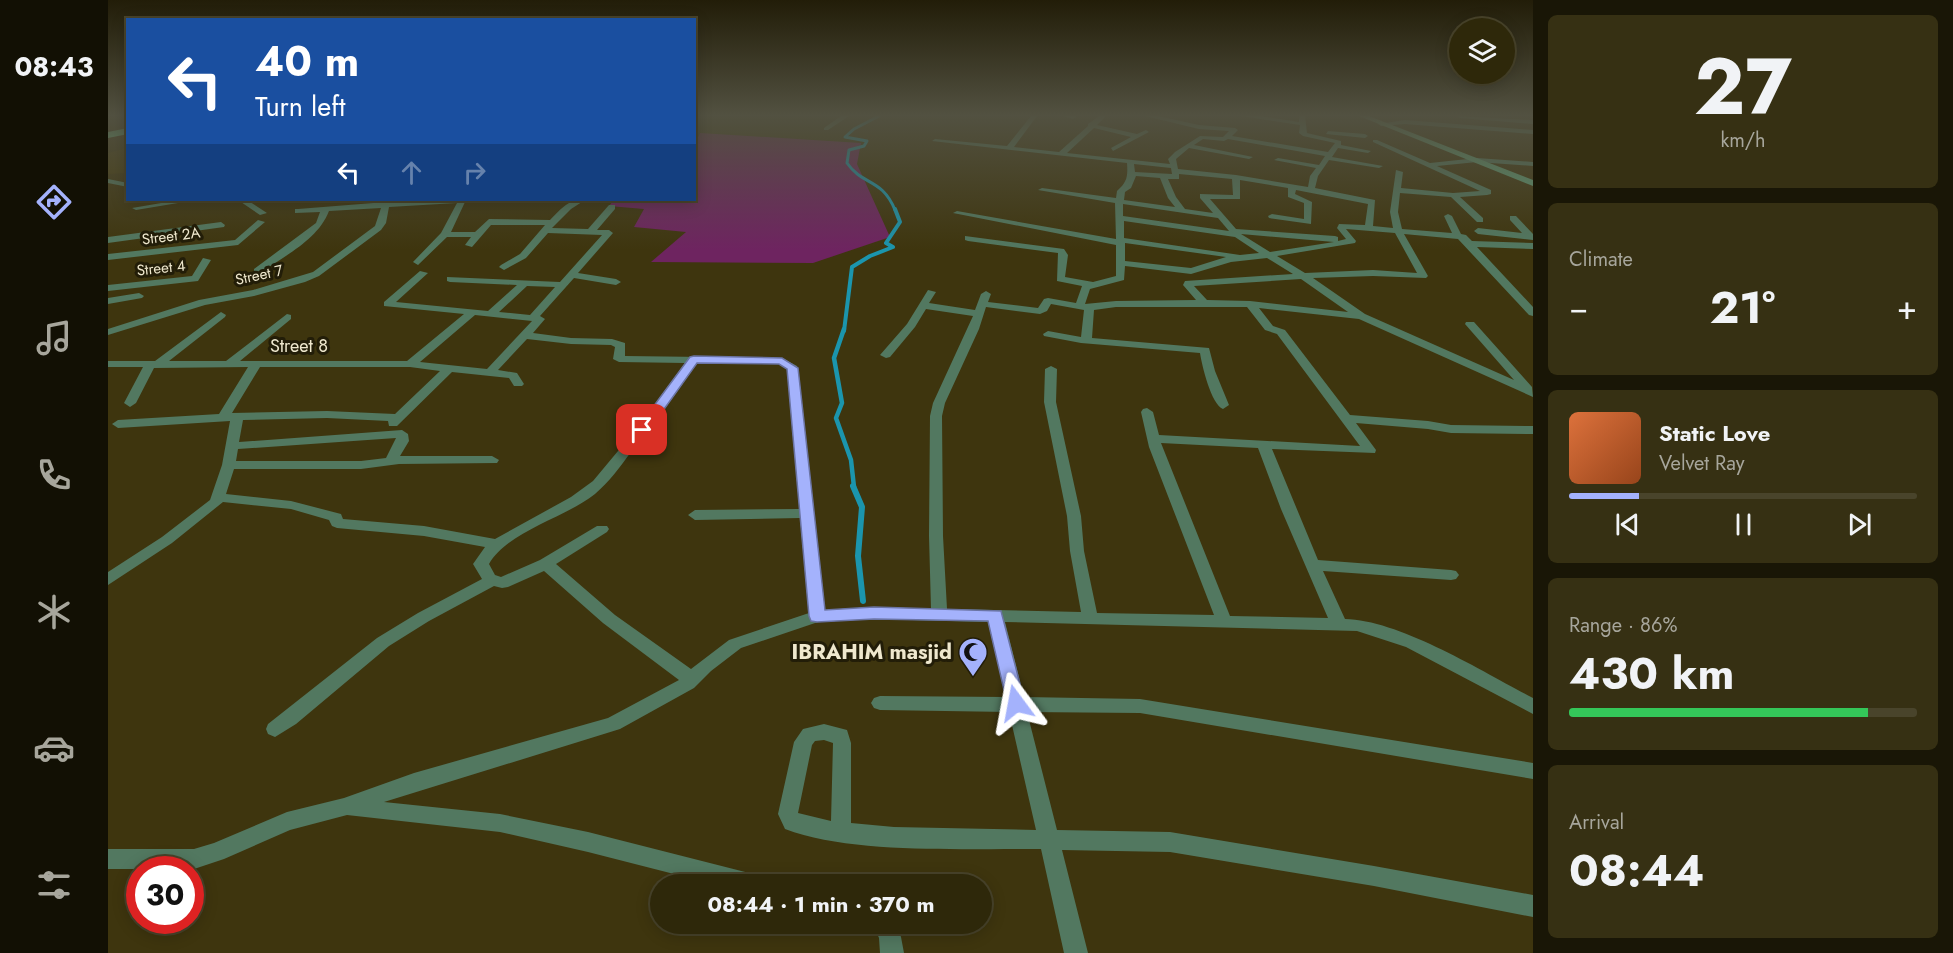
<!DOCTYPE html>
<meta charset="utf-8">
<style>
body{margin:0;font-family:Jost,sans-serif;background:#363013;color:#f1f3f6;height:100vh;display:flex;flex-direction:column;font-size:22px;white-space:nowrap}
*{box-sizing:border-box;margin:0}
p{font-size:20px;color:#a7a69c}
.icon{flex:none;width:33px;height:33px;fill:none;stroke:currentColor;stroke-width:2;stroke-linecap:round;stroke-linejoin:round}
.map{position:relative;flex:1;overflow:hidden}
.details{display:flex;flex-direction:column;gap:15px;padding:15px;background:#191606;width:420px}
.details>*{flex:none}
.hud{position:absolute;left:18px;top:18px;width:570px;height:183px;border-radius:0px;box-shadow:0 3px 15px #0003,0 0 0 2px #49442b;background:#1a4fa0;color:#fff;overflow:hidden}
.fabs{position:absolute;left:1341px;top:18px;display:grid;gap:12px}
.fabs a{display:grid;place-items:center;width:66px;height:66px;border-radius:50%;background:#2e280a;box-shadow:0 3px 15px #0003,0 0 0 2px #49442b;font-size:30px}
.speed{position:absolute;left:18px;top:856px;display:flex;gap:12px;font-size:30px;font-weight:700;text-align:center}
.speed>*{display:grid;place-content:center;width:78px;height:78px;border-radius:50%;background:#2e280a;box-shadow:0 3px 15px #0003,0 0 0 2px #49442b;line-height:1}
.speed .limit{border:9px solid #d22;background:#fff;color:#111}
.pin{position:absolute;display:grid;place-items:center;width:51px;height:51px;color:#fff;margin:-26px;border-radius:12px;box-shadow:0 3px 9px #0006}
.me{position:absolute;width:66px;margin:-33px;rotate:347deg;stroke-linejoin:round;filter:drop-shadow(0 0 4px #0008)}
.turn{display:flex;align-items:center;gap:21px;height:126px;padding:0 30px;font-size:27px}
.turn .icon{width:78px;height:78px;stroke-width:2.5}
.turn b{display:block;font-size:42px;line-height:51px}
.lanes{display:flex;align-items:center;height:57px;padding:0 30px;background:#0003;justify-content:center;gap:30px;direction:ltr}
.lanes .off{opacity:.35}
.big{font-size:45px;font-weight:700;line-height:1.1}
.details .tile{flex:1;display:flex;flex-direction:column;justify-content:center;gap:9px;min-width:0;padding:0 21px;border-radius:9px;background:#363013}
.details .dial{align-items:center;gap:0}
.dial b{font-size:78px;line-height:1}
.song{display:flex;align-items:center;gap:18px}
.cover{width:72px;height:72px;border-radius:9px;background:linear-gradient(135deg,hsl(20 70% 55%),hsl(20 70% 35%))}
.played{height:6px;border-radius:3px;background:linear-gradient(90deg,#a4b2fc 20%,#49442b 20%)}
.keys{display:flex;justify-content:space-around;direction:ltr}
.heat{display:flex;justify-content:space-between;align-items:center;font-size:33px;direction:ltr}
.charge{height:9px;border-radius:4px;background:linear-gradient(90deg,#34c759 86%,#49442b 0)}
.trip{position:absolute;left:542px;top:874px;width:342px;height:60px;border-radius:30px;background:#2e280a;box-shadow:0 3px 15px #0003,0 0 0 2px #49442b;font-weight:700;line-height:60px;text-align:center}
main{display:flex;flex:1;min-height:0}
.dock{display:flex;flex-direction:column;width:108px;justify-content:space-around;align-items:center;background:#121004;color:#a7a69c}
.dock .icon{width:42px;height:42px}
.dock .on{color:#a4b2fc}
.dock b{font-size:27px;color:#f1f3f6}
.map>svg:first-child{display:block}
.built{fill:#463b0b}
.green{fill:#6e2460}
.lines{fill:none;stroke-linecap:round;stroke-linejoin:round}
.stream-far3{stroke:#1b95ad;stroke-width:3}
.stream-far2{stroke:#1b95ad;stroke-width:4}
.stream-far1{stroke:#1b95ad;stroke-width:4.5}
.stream{stroke:#1b95ad;stroke-width:6}
.street{fill:#527860;fill-rule:evenodd}
.secondary{fill:#5e9d76;fill-rule:evenodd}
.highway{fill:#6dd397;fill-rule:evenodd}
.route{fill:#a4b2fc;stroke:#6b74a4;stroke-width:1.5}
.labels{text-anchor:middle;dominant-baseline:central;stroke-width:6;stroke-linejoin:round;paint-order:stroke}
.far-street-label{font-size:15px;fill:#efe8ce;stroke:#221d08}
.street-label{font-size:18px;fill:#efe8ce;stroke:#221d08}
.near-poi-label{font-size:21px;font-weight:bold;fill:#efe8ce;stroke:#221d08;text-anchor:end}
</style>
<main>
<nav class="dock">
<b>08:43</b>
<svg class="icon on" aria-label="directions" viewBox="0 0 24 24"><path d="M12 3l9 9-9 9-9-9zM9 14v-3h6M13 9l2 2-2 2"/></svg>
<svg class="icon" aria-label="music" viewBox="0 0 24 24"><path d="M9 18V5l10-2v13"/><circle cx="6" cy="18" r="3"/><circle cx="16" cy="16" r="3"/></svg>
<svg class="icon" aria-label="phone" viewBox="0 0 24 24"><path d="M5 4h4l2 5-3 2q2 4 5 5l2-3 5 2v4C11 20 4 13 5 4z"/></svg>
<svg class="icon" aria-label="climate" viewBox="0 0 24 24"><path d="M12 3v18M4 7l16 10M4 17L20 7"/></svg>
<svg class="icon" aria-label="car" viewBox="0 0 24 24"><path d="M5 17H2v-5l4-1 3-4h7l3 4 3 1v5h-3M9 17h6M6 11h13"/><circle cx="7" cy="17" r="2"/><circle cx="17" cy="17" r="2"/></svg>
<svg class="icon" aria-label="filters" viewBox="0 0 24 24"><path d="M4 7h16M4 17h16"/><circle cx="9" cy="7" r="2"/><circle cx="15" cy="17" r="2"/></svg>
</nav>
<div class="map">
<svg width="1425" height="953" viewBox="0 0 1425 953">
<rect width="100%" height="100%" fill="#3e350e"/>
<path class="built" d="M19,148V173L0,174V153Z"/>
<path class="green" d="M592,133L753,143L749,164L782,237L705,263L543,262L578,232L526,227L536,209L501,206L506,200H586L587,144Z"/>
<g class="lines">
<path class="stream-far3" d="M771,116L746,129L737,137L759,141L756,146L741,150L739,163C755,186 774,178 787,210"/>
<path class="stream-far2" d="M736,331L744,267L762,256L785,247L778,243L792,222L787,209"/>
<path class="stream-far1" d="M736,329L726,358L734,403L728,418L743,460L746,487"/>
<path class="stream" d="M745,486L754,507L750,556L755,601"/>
<path class="street" d="M733,116H741L720,130H716V128Z
M923,116H929L906,147L951,152L980,126V124L991,116H998L989,125L1029,134L1038,130L1041,132L1005,151L1003,148L1023,137L986,128L959,153L1062,164L1060,159L1067,152L1092,136L1115,137L1121,131L1091,129L1037,116H1050L1091,125L1127,128L1130,130L1124,136L1220,152L1227,143L1195,136L1191,133L1192,125L1133,116H1152L1191,122V116H1197L1199,133L1233,141V145L1263,151L1260,153L1230,148L1224,157L1275,166L1271,168L1221,160L1210,176L1207,188L1267,200L1265,226L1285,228L1282,212L1288,170L1295,172L1293,188L1345,193L1372,191L1265,142V140H1269L1322,163L1369,158L1425,162V166L1369,162L1329,166L1383,190V194L1379,195L1352,197L1375,218V222H1369L1343,197L1292,193L1290,212L1294,229L1344,233L1336,216L1340,214L1344,216L1353,234L1358,235L1364,241L1425,243V249L1369,247L1425,307V316L1421,315L1350,239L1296,234L1320,276L1318,278L1265,276L1205,278L1257,314L1406,380L1357,324L1358,322H1366L1424,387L1425,397L1251,319L1151,308L1165,326L1177,330L1242,415L1320,421L1343,425L1425,426V434L1343,433L1320,429L1248,423L1268,450L1267,453L1164,449L1210,560L1343,570L1348,571L1351,575L1348,579L1343,580L1215,571L1237,619C1292,620 1375,672 1425,698V714L1298,647L1249,631L897,622L916,697L1032,699L1425,763V779L1032,713L919,712L949,830L1062,832L1266,866L1425,895V917L1266,886L1062,852L954,850L980,953H956L933,849C857,848 746,855 677,829L670,814L686,742L695,729L716,724L739,730L743,743V823L786,827L928,830L901,712L772,710L766,708L763,703L766,698L772,696L898,697L880,622L766,619L710,622L633,648L603,671L586,688L512,729L276,802L392,814L480,832L649,875L657,878L660,885H609L480,852L392,832L239,815L182,830L116,859L86,869H0V849H86L106,843L179,812L236,798L306,773L500,718L571,680L495,623L436,571L400,587L394,588L386,586L321,621L281,646L188,724L167,737L160,734L158,729L160,724L269,638L310,613L374,579L365,564L377,547L316,536L229,528L224,526L221,520L183,509L115,502L64,543L0,585V572L54,537L102,500L114,465L122,421L10,428L4,424L10,420L111,414L140,367L46,368L28,403L22,407L16,403L35,367H0V361H47L113,312L118,315L117,317L61,361H118L179,314L183,315V319L132,361H299L356,314L276,306V302L312,271L320,273L288,302L380,311L409,285L342,282L339,281V277L452,282L494,235L440,233L418,258L396,270L391,267L393,265L412,254L437,225H383L364,247L357,245L363,237H339L310,265L305,262L333,233L349,203L281,207L278,223L273,230L211,276L197,282L146,296L97,305L0,335V329L91,300L145,290L205,272L267,226L273,208L221,211C210,240 176,256 152,273H146V269L208,223L212,212L187,213V209H190L278,202L361,200L357,202L343,232H367L381,219L442,220C452,210 461,198 477,200L463,209L444,228L480,229L501,205H507V209L489,230H501L505,233L470,273L508,279L513,282L508,285L466,278L432,316L437,319L425,333L463,338L504,339L517,343V356L674,358L689,366L716,610L766,607L823,609L821,536L822,416L825,403L865,316L818,309L807,327L782,357L778,358L772,355L799,324L820,290L828,292L821,303L867,310L873,294L878,291L883,294L880,302L930,308L936,299L940,298L968,303L974,286L949,281L950,253L860,241L857,240V236L956,249L960,255L957,277L985,282L1008,276V245L845,213L849,211L1008,239L1007,203L930,190L934,188L1008,198L1009,191C1019,182 1020,177 1019,163L824,141L827,139L899,146ZM1095,139L1116,141L1120,139L1217,156L1211,165L1170,158L1166,160L1208,168L1202,176L1200,187L1128,175L1070,169L1068,159L1081,148L1141,159L1145,157L1086,145ZM1026,164L1063,168L1064,174L1027,172ZM1071,174L1124,179L1125,195L1092,194V198L1105,213L1077,209L1068,197L1060,179H1071ZM1028,176L1052,178L1060,198L1067,207L1016,200L1017,192L1023,188ZM1132,180L1180,188V197L1196,203V219L1164,214L1160,216L1161,218L1203,224L1204,202L1187,194L1188,190L1260,204L1257,225L1231,224L1229,228L1238,239L1230,241V237L1227,236L1128,229L1102,199H1132ZM1015,204L1110,218L1121,231L1015,216ZM1016,221L1127,237L1151,253L1132,255L1016,238ZM1238,229L1287,233L1309,273L1265,270L1197,273L1169,256L1247,243L1248,241ZM1133,234L1226,242L1162,252ZM1017,243L1118,257L1083,268L1017,261ZM1159,258L1185,274L1077,281L1075,285L1088,300L1008,301L977,304L982,289L1016,280L1017,266L1083,274L1123,262ZM1193,279L1240,312L1142,301L1099,300L1086,286ZM419,286L447,287L422,315L391,312ZM943,304L976,310L973,337L940,331L935,334L936,336L973,343L1092,353C1094,366 1103,404 1115,409L1121,405L1107,371L1101,348L984,338L986,310L1008,307H1139L1157,330L1169,334L1252,446L1051,435L1045,412L1039,408L1035,409L1033,412L1041,447L1106,615L989,613L976,551L973,516L948,402L949,369L943,366L937,369L936,402L959,516L962,551L973,612L839,609L835,536L834,416L837,403L871,329L878,307L932,314L939,311ZM367,315L424,321L379,369L312,362ZM419,339L463,344L503,345L507,347L505,359L511,362L577,363L530,427L485,481L463,497L387,539L316,526L235,519L233,514L183,501L118,494L126,469H253L291,464L389,463L391,460L384,456H292L301,441L300,434L294,430L131,442L135,420L219,418L280,421L281,426H289L344,372L401,378L406,386H414L416,384L409,373L390,370ZM589,363L672,364L679,369L692,509L587,510L580,515L587,520L692,518L701,613L621,640L583,669L507,615L448,564L499,532L501,529L499,526H489L432,560L393,577L387,575L381,564C400,531 457,518 487,494C501,482 512,467 523,452C546,424 568,394 589,363ZM152,367H302L332,371L287,414L219,411L124,413ZM288,438L278,458L253,461H128L130,449ZM1053,443L1150,448L1173,509L1220,618L1122,616ZM716,740L725,743L723,821L690,813L704,745L707,741Z
M955,116H968V117L965,119Z
M1349,116L1425,120V124L1352,118Z
M1297,120L1425,130V134L1297,124L1273,126L1270,124Z
M1220,131L1257,134L1260,136L1257,138L1218,134Z
M0,179L20,183V187L0,183Z
M71,200H88L28,210L24,208Z
M130,200H139L159,213L152,215Z
M401,200H439L435,202H405Z
M1402,216H1408L1425,234V240L1370,234L1366,231L1370,228L1414,233L1402,220Z
M150,220L157,222L130,245L0,260V254L127,240Z
M113,222L117,225L116,227L0,243V237Z
M95,258L103,260L90,281L0,291V285L84,276Z
M31,293L36,296L34,298L0,304V298Z
M765,924H788L793,937L796,953H772L771,938Z"/>
<path class="secondary" d="M1251,116H1261L1425,180V186Z"/>
<path class="highway" d="M20,128V134L0,138V132Z"/>
</g>
<linearGradient id="sky" x2="0" y2="1"><stop stop-color="#221d08"/><stop offset="0.46" stop-color="#525141"/><stop offset="1" stop-color="#525141" stop-opacity="0"/></linearGradient>
<rect width="1425" height="250" fill="url(#sky)"/>
<path class="route" d="M586,356L674,358L690,368L717,610L766,607L893,611L917,703L915,708L908,710L902,708L899,703L880,621L766,619L709,622L703,621L701,616L679,369L671,364L589,363L539,433L534,434L528,430L582,357Z"/>
<defs>
<g id="mosque-pin" transform="scale(1.5)"><path d="M0 17L-7.5 6A9.5 9.5 0 1 1 7.5 6Z" fill="#a4b2fc" stroke="#221d08"/><path d="M3.5-4.9A6 6 0 1 0 3.5 4.9A5 5 0 1 1 3.5-4.9Z" fill="#111"/></g>
</defs>
<g fill-rule="evenodd">
<use href="#mosque-pin" x="865" y="652"/>
</g>
<g class="labels">
<g class="far-street-label">
<text transform="translate(63 236) rotate(-7)">Street 2A</text>
<text transform="translate(53 268) rotate(-6)">Street 4</text>
<text transform="translate(151 275) rotate(-12)">Street 7</text>
</g>
<g class="street-label">
<text x="191" y="346">Street 8</text>
</g>
<g class="near-poi-label">
<text x="844" y="652">IBRAHIM masjid</text>
</g>
</g>
</svg>
<div class="fabs">
<a><svg class="icon" aria-label="layers" viewBox="0 0 24 24"><path d="M12 4l9 5-9 5-9-5zM3 14l9 5 9-5"/></svg></a>
</div>
<div class="speed"><div class="limit">30</div></div>
<div class="pin" style="left:534px;top:430px;background:#d93025"><svg class="icon" aria-label="arrive" viewBox="0 0 24 24"><path d="M6 21V4h12l-3 4 3 4H6"/></svg></div>
<svg class="me" style="left:908px;top:703px" viewBox="-20 -20 40 40"><path d="M0-17L14 15 0 8-14 15z" fill="#a4b2fc" stroke="#fff" stroke-width="4"/></svg>
<div class="trip">08:44 · 1 min · 370 m</div>
<div class="hud">
<div class="turn"><svg class="icon" aria-label="left" viewBox="0 0 24 24"><path d="M17 20v-9H6M10 6l-5 5 5 5"/></svg><div><b>40 m</b>Turn left</div></div>
<div class="lanes"><svg class="icon" aria-label="left" viewBox="0 0 24 24"><path d="M17 20v-9H6M10 6l-5 5 5 5"/></svg><svg class="icon off" aria-label="ahead" viewBox="0 0 24 24"><path d="M12 20V5M6 11l6-6 6 6"/></svg><svg class="icon off" aria-label="right" viewBox="0 0 24 24"><path d="M7 20v-9h11M14 6l5 5-5 5"/></svg></div>
</div>
</div>
<section class="details">
<div class="tile dial"><b>27</b><p>km/h</p></div>
<div class="tile"><p>Climate</p>
<div class="heat"><a>−</a><b class="big">21°</b><a>+</a></div>
</div>
<div class="tile">
<div class="song"><i class="cover"></i><div><b>Static Love</b><p>Velvet Ray</p></div></div>
<div class="played"></div>
<div class="keys"><svg class="icon" aria-label="previous" viewBox="0 0 24 24"><path d="M18 5L8 12l10 7zM5 5v14"/></svg><svg class="icon" aria-label="pause" viewBox="0 0 24 24"><path d="M8 5v14M16 5v14"/></svg><svg class="icon" aria-label="next" viewBox="0 0 24 24"><path d="M6 5l10 7-10 7zM19 5v14"/></svg></div>
</div>
<div class="tile"><p>Range · 86%</p><b class="big">430 km</b><div class="charge"></div></div>
<div class="tile"><p>Arrival</p><b class="big">08:44</b></div>
</section>
</main>
